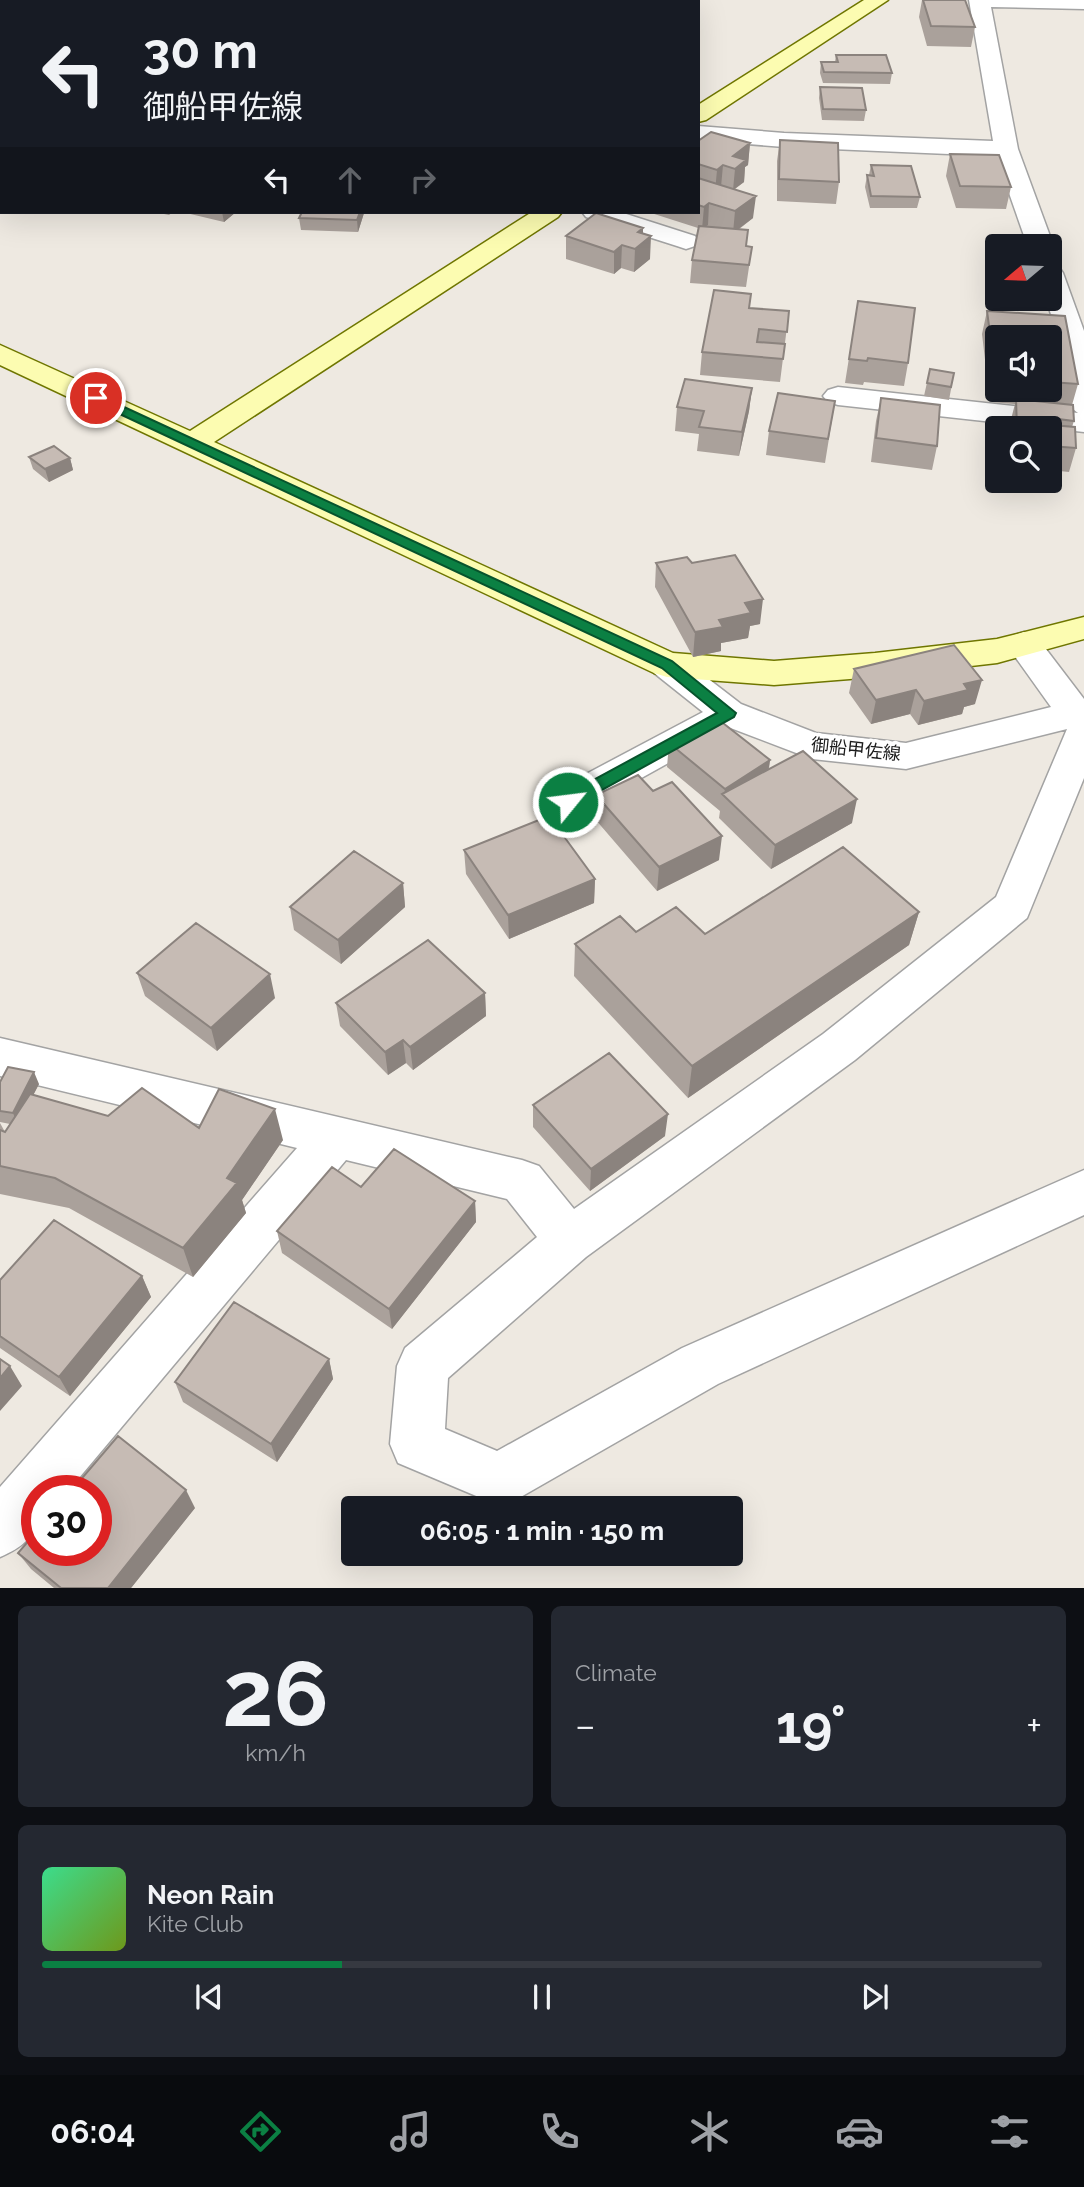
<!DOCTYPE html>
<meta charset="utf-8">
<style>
body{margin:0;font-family:Raleway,"Noto Sans JP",sans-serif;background:#242831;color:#f1f3f6;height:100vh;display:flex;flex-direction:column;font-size:26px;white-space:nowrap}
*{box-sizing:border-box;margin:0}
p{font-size:23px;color:#9ea1a6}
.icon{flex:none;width:38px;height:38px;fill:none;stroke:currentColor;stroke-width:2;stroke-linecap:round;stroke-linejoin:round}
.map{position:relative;height:1588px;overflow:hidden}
.sheet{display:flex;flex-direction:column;gap:18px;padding:18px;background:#0d0f14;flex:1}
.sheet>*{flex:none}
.guide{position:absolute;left:0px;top:0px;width:700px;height:214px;box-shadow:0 7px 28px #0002;background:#171b24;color:#f1f3f6;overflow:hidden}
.needle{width:46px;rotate:251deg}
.controls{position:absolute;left:985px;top:234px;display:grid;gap:14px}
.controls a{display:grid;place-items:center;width:77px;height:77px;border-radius:7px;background:#171b24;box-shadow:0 7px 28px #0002;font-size:35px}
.speed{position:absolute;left:21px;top:1475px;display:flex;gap:14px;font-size:35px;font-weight:700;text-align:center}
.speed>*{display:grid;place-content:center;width:91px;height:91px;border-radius:50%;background:#171b24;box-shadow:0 7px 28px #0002;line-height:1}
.speed .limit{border:10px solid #d22;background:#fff;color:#111}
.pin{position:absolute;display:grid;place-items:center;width:60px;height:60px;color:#fff;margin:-30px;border:4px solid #fff;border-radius:50%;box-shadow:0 2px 7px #0007}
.me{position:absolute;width:77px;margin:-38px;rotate:61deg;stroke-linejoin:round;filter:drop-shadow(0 0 5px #0008)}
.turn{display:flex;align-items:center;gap:24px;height:147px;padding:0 28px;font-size:32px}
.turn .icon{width:91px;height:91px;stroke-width:2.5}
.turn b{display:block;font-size:49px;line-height:60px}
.lanes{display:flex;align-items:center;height:66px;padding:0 28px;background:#0003;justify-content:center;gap:35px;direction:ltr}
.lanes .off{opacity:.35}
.big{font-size:52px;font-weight:700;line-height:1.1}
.sheet .tile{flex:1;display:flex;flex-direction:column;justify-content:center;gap:10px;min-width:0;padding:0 24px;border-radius:10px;background:#242831}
.sheet .dial{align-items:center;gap:0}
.dial b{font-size:91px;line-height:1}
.song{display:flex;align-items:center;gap:21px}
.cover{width:84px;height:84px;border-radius:10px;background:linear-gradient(135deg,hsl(150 70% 55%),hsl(80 70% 35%))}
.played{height:7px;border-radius:4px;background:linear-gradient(90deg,#0b8043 30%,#363941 30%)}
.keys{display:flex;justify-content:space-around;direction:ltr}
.heat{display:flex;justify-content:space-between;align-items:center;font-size:38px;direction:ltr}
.sheet .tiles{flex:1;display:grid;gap:18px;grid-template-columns:1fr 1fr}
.tile:last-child{grid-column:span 2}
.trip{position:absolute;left:341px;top:1496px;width:402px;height:70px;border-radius:7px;background:#171b24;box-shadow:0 7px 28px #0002;font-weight:700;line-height:70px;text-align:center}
.menu{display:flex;height:112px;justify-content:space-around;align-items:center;background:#090b0e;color:#9ea1a6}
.menu .icon{width:49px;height:49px}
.menu .on{color:#0b8043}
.menu b{font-size:32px;color:#f1f3f6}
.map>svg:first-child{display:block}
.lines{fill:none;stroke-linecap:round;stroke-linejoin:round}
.street-casing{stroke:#a3a3a3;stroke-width:3}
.secondary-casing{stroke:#6f7600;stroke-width:3}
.street{fill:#fff;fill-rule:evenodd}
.secondary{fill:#fcfcb1;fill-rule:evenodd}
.wall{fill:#aaa19b;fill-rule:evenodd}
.shaded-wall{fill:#8b837e}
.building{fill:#c6bbb4;stroke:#8b837e;stroke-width:2}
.route{fill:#0b8043;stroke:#07532c;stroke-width:2}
.labels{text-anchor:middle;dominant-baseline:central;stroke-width:7;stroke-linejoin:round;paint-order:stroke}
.street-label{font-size:18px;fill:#1c1c1c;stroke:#fff}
</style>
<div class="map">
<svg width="1084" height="1589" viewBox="0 0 1084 1589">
<rect width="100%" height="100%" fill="#eee9e1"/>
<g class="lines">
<g class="street-casing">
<path id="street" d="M328,0H350L327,2Z
M969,0H1084V9L991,7L1018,149L1054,247L1050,252V247H1028L996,156L784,147L698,140V126L784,133L993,141Z
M0,65H2L0,79Z
M0,121H2V136L0,135Z
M0,185H2L0,200Z
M582,212H620L695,236L699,241L695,246L686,249L677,246L586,217Z
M1050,265L1059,267L1063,273L1084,331V432L838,405L828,402L823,396L828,390L838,387L1078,413L1069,406L1059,339L1046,299H1050Z
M1024,632L1036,636L1084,699V778L1027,918L855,1060L586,1257L448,1378L445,1429L497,1451L682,1348L1084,1170V1215L718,1384L519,1498L500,1506L398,1463L390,1444L397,1366L405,1348L537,1237L507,1199L346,1160L68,1491H37C37,1528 37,1541 0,1557V1487L297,1148L0,1076V1038L522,1160L539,1166L574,1209L823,1034L996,897L1067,729L906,769L812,759L728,727L726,731L582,811L568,815L554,811L549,801L554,791L703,712L654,673L649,665L654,657L667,653L680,657L741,704L816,733L906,743L1051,707L1006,644L1012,636Z"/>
</g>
<g class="secondary-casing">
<path id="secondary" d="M864,0H888L706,120L698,122V105Z
M532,212H562L558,217L214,442L673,653L774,661L875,653L997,639L1084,617V639L997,663L875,677L774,685L667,677L654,673L0,365V345L190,431Z"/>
</g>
<use href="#street" class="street"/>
<use href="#secondary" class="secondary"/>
</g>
<path class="wall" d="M1,0H36L37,2H2V50L0,51V1Z
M58,0H93L92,2H58Z
M119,0H151L150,2H119Z
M155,0H316L317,2H156Z
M346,0H441V2H346Z
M922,0H965L975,27L971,47L927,46L919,17Z
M836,55L892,73L890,84L823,83L820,73L821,62H835Z
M820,87L866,110L864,121L822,120L819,98Z
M2,132V171H0V133Z
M780,140L839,182L836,204L777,201V161Z
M698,141L750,143L748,165L745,167L744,182L735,189L753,218L738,230L747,247H752L746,287L690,283L692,260L698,228L648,212H698Z
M950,154L1011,187L1006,209L956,208L946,176Z
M871,165L920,197L917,208H870L865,187L867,175H869Z
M154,212H173L169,215Z
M182,212H236L224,222Z
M302,212H363L364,213L358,232L301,230L299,218Z
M643,228V234L650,259L634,272L621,268L614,274L566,259V236Z
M751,294L749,308L789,311L780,382L700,375L702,352Z
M858,301L908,363L904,386L864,382L863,385L845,383Z
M987,311L1065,316L1078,384L1072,405H1073L1074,421L1072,427H1075L1076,448L1069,472L1050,470V429H1010V423L1015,404L990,402L982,334ZM998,338H1050V390H998Z
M930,369L954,373L949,400L924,396Z
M752,388L749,411L739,456L697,451L699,434L675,431L677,407Z
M881,398L937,446L932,470L871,462L876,421Z
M835,401L825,463L766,455L769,431Z
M29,457L70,458L73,470L49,482L33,469Z
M656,563H692L760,624L750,626L748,638L721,643V651L693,657L655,587Z
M854,669L975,704L964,707L962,714L918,725L910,714L871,724L849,693Z
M669,743L770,760L769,769L852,823L771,869L719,818L720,811L667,767Z
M596,795L719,860L657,891L595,819Z
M464,850L595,879L594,903L509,939L466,874Z
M403,883L405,907L341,964L294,930L290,907Z
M919,912L909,945L688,1098L574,976L575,944L636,932L705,934Z
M137,973L275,998L217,1051L145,996Z
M485,993L486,1016L413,1070L406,1063L388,1075L340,1026L336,1003Z
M0,1082L39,1084L33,1095L108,1116L199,1128L283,1140L242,1200L246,1213L193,1277L69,1208L0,1194V1123L5,1132L10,1124L0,1122Z
M533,1105L665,1136L590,1191L533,1127Z
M361,1187L475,1201L476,1222L392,1329L282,1253L277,1231Z
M142,1276L151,1297L70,1396L0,1348V1280Z
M329,1359L333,1379L277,1462L183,1402L175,1382Z
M195,1508L131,1588H54L31,1569L18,1553Z"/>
<path class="shaded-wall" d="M288,0H297V2H285Z
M423,0H441V2H421Z
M2,38V50L0,51V39Z
M2,92V105L0,106V93Z
M750,143L748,165L745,167L744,182L733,190L735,169L733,156Z
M723,165L721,187L715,192L717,170Z
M756,196L753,218L733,233L735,211Z
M709,203L708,225L702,229L704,207Z
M222,212H236L224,222Z
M360,212H363L364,213L358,232L357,220Z
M643,228V243L651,236L650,259L634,272L635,249L638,232Z
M622,245L621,268L614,274V252Z
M752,388L749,411L739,456L742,432Z
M70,458L73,470L49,482L45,469Z
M763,599L760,624L750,626L748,638L721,643V651L693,657L695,632L719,620L745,603Z
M982,680L975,704L964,707L962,714L918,725L924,701L964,684Z
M916,690L910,714L871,724L876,700Z
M770,760L766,785L724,796L725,789Z
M857,799L852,823L771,869L775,845Z
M722,836L719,860L657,891L659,867Z
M595,879L594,903L509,939L508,915Z
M403,883L405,907L341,964L338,940Z
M919,912L909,945L688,1098L692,1066Z
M270,974L275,998L217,1051L211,1028Z
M485,993L486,1016L413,1070L410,1047Z
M403,1040L406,1063L388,1075L385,1052Z
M34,1072L39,1084L18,1125L13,1113Z
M275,1109L283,1140L242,1200L246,1213L193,1277L183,1248L227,1178Z
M668,1114L665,1136L590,1191L591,1169Z
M475,1201L476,1222L392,1329L389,1309Z
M142,1276L151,1297L70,1396L59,1377Z
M329,1359L333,1379L277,1462L271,1444Z
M10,1366L22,1386L0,1411V1378Z
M186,1490L195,1508L131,1588H108Z"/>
<path class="building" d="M1,0H31L28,2H2V24H0V1Z
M182,0H223L220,2H187L181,1Z
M233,0H250L257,2H230Z
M257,0H288L285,2H264Z
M494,0H507L505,2H493Z
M923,0H965L975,27L931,26Z
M836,55H886L892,73L824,72L821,62H838Z
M0,78H2V92L0,93Z
M820,87L862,88L866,110L823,109Z
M1,132H2V160H0Z
M711,132L750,143L733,156L746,160L735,169L723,165L717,170L698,164V141Z
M780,140L838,143L839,182L779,179Z
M950,154L999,155L1011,187L960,186Z
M871,165L911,166L920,197L871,196L867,175L874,176Z
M698,178L756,196L735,211L709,203L704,207L698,205Z
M302,212H360L357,220L299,218Z
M596,213L643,228L638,232L651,236L635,249L622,245L614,252L566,236Z
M699,226L748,230L746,246L752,247L749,265L692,260Z
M714,290L751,294L749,308L789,311L787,332L759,329L757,342L785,344L783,359L702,352Z
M858,301L915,308L908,363L868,358L867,361L849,359Z
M987,311L1065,316L1078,384L1050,382V338H998V378H996Z
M930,369L954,373L951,387L927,383Z
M685,379L752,388L742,432L699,427L704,411L677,407Z
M778,393L835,401L828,439L769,431Z
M881,398L940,405L937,446L876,438Z
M1016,399L1073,405L1074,421L1050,418L1051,425L1075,427L1076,448L1050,446V429H1017Z
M54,446L70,458L45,469L29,457Z
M735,555L763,599L745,603L751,613L719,620L723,627L695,632L656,563L687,557L692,563Z
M954,645L982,680L964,684L968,690L924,701L916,690L876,700L854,669Z
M714,716L770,760L725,789L669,743Z
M803,751L857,799L775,845L722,794Z
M638,775L653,791L672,782L722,836L659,867L596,795Z
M549,816L595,879L508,915L464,850Z
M843,847L919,912L692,1066L575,944L620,916L636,932L676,907L705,934Z
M354,851L403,883L338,940L290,907Z
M196,923L270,974L211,1028L137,973Z
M428,940L485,993L410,1047L403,1040L385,1052L336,1003Z
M609,1053L668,1114L591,1169L533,1105Z
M8,1067L34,1072L13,1113L0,1111V1082Z
M142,1088L199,1128L219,1089L275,1109L227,1178L237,1183L183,1248L55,1178L0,1166V1130L5,1132L30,1094L108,1116Z
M394,1149L475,1201L389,1309L277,1231L332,1167L361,1187Z
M54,1220L142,1276L59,1377L0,1336V1280Z
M234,1302L329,1359L271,1444L175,1382Z
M0,1359L10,1366L0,1378Z
M118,1436L186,1490L108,1588H61L18,1553L37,1531V1550H96V1491H71Z"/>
<path class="route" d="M96,394L672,661L736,713L734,717L573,806H562L560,802L562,797L717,713L662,668L92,401V395Z"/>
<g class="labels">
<g class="street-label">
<text transform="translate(856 749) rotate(6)">御船甲佐線</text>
</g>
</g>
</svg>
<div class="controls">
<a><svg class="needle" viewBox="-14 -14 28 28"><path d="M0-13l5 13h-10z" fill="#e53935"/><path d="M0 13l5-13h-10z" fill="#9ea1a6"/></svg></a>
<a><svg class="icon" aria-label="sound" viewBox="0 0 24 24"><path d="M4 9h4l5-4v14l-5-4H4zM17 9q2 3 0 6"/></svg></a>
<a><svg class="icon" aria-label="search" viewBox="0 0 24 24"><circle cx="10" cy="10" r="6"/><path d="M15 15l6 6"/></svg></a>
</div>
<div class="speed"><div class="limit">30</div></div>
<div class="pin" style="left:96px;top:398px;background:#d93025"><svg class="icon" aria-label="arrive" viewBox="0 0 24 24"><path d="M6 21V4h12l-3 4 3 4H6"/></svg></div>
<svg class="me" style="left:568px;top:802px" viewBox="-20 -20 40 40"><circle r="17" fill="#0b8043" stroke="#fff" stroke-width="3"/><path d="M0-11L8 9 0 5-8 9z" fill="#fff"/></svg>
<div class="trip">06:05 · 1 min · 150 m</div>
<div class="guide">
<div class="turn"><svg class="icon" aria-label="left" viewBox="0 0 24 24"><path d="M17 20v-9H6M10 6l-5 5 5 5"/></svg><div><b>30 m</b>御船甲佐線</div></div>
<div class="lanes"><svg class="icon" aria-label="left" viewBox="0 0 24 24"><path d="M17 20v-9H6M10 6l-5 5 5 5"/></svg><svg class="icon off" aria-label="ahead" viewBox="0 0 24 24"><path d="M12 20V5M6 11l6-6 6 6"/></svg><svg class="icon off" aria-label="right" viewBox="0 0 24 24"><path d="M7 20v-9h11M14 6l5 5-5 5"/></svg></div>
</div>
</div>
<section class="sheet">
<div class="tiles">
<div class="tile dial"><b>26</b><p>km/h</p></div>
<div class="tile"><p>Climate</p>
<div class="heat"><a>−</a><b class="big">19°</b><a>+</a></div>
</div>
<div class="tile">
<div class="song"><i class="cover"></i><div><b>Neon Rain</b><p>Kite Club</p></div></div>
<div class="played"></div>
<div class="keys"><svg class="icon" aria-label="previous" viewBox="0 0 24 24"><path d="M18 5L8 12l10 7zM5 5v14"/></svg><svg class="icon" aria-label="pause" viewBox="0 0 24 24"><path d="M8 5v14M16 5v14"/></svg><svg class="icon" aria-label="next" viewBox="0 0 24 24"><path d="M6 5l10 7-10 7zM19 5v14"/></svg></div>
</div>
</div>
</section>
<nav class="menu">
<b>06:04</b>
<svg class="icon on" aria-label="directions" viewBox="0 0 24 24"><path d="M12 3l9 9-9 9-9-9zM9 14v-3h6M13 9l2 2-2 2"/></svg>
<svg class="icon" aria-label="music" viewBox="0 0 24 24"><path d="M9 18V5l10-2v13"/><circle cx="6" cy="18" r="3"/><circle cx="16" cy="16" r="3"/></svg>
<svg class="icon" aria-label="phone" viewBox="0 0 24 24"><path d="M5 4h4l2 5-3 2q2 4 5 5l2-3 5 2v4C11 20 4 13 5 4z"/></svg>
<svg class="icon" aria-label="climate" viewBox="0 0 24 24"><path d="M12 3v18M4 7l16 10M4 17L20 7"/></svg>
<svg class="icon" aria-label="car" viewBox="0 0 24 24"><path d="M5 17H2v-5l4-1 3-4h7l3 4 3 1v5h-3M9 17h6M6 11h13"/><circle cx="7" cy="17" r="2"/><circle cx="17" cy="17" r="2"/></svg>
<svg class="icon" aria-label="filters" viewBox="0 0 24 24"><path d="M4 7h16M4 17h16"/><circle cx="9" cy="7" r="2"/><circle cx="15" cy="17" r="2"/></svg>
</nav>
